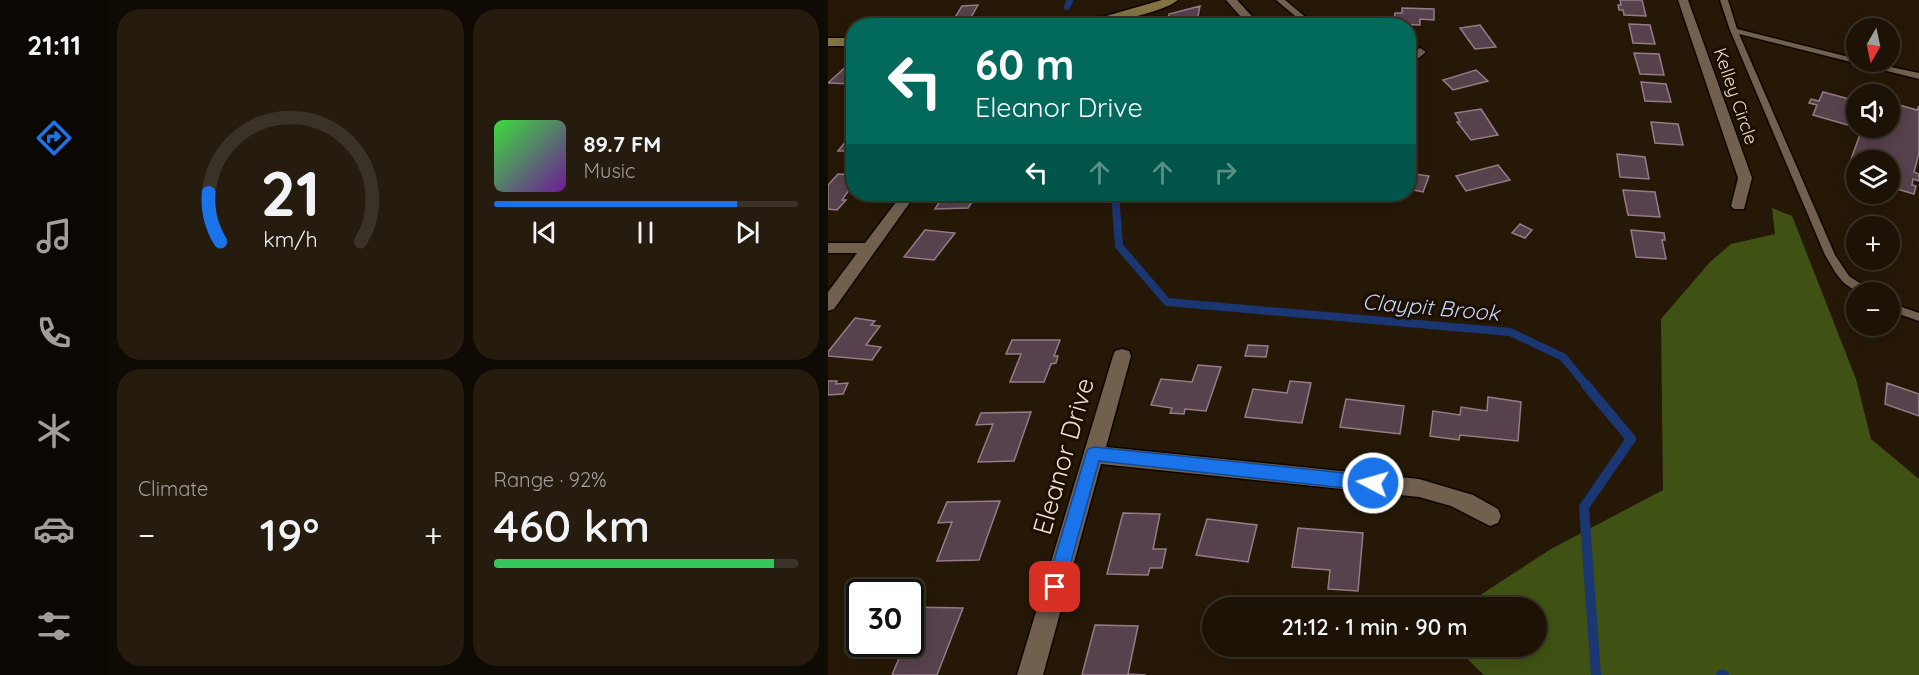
<!DOCTYPE html>
<meta charset="utf-8">
<style>
body{margin:0;font-family:Quicksand,sans-serif;background:#251b0f;color:#f1f3f6;height:100vh;display:flex;flex-direction:column;font-size:22px;white-space:nowrap}
*{box-sizing:border-box;margin:0}
p{font-size:20px;color:#a09e9a}
.icon{flex:none;width:33px;height:33px;fill:none;stroke:currentColor;stroke-width:2;stroke-linecap:round;stroke-linejoin:round}
.map{position:relative;flex:1;overflow:hidden}
.details{display:flex;flex-direction:column;gap:9px;padding:9px;background:#0f0a03;width:720px}
.details>*{flex:none}
.banner{position:absolute;left:18px;top:18px;width:570px;height:183px;border-radius:24px;box-shadow:0 3px 15px #0003,0 0 0 2px #3a3227;background:#00695c;color:#fff;overflow:hidden}
.needle{width:39px;rotate:189deg}
.fabs{position:absolute;left:1018px;top:18px;display:grid;gap:12px}
.fabs a{display:grid;place-items:center;width:54px;height:54px;border-radius:50%;background:#1c1205;box-shadow:0 3px 15px #0003,0 0 0 2px #3a3227;font-size:30px}
.speed{position:absolute;left:18px;top:579px;display:flex;gap:12px;font-size:30px;font-weight:700;text-align:center}
.speed>*{display:grid;place-content:center;width:78px;height:78px;border-radius:50%;background:#1c1205;box-shadow:0 3px 15px #0003,0 0 0 2px #3a3227;line-height:1}
.speed .limit{border:3px solid #111;border-radius:9px;background:#fff;color:#111}
.pin{position:absolute;display:grid;place-items:center;width:51px;height:51px;color:#fff;margin:-26px;border-radius:12px;box-shadow:0 3px 9px #0006}
.me{position:absolute;width:66px;margin:-33px;rotate:276deg;stroke-linejoin:round;filter:drop-shadow(0 0 4px #0008)}
.turn{display:flex;align-items:center;gap:21px;height:126px;padding:0 30px;font-size:27px}
.turn .icon{width:78px;height:78px;stroke-width:2.5}
.turn b{display:block;font-size:42px;line-height:51px}
.lanes{display:flex;align-items:center;height:57px;padding:0 30px;background:#0003;justify-content:center;gap:30px;direction:ltr}
.lanes .off{opacity:.35}
.big{font-size:45px;font-weight:600;line-height:1.1}
.details .widget{flex:1;display:flex;flex-direction:column;justify-content:center;gap:9px;min-width:0;padding:0 21px;border-radius:24px;background:#251b0f}
.details .dial{align-items:center;gap:0}
.dial svg{height:156px;overflow:visible;fill:none;stroke:#3a3227;stroke-width:7;stroke-linecap:round;text-anchor:middle}
.dial text{fill:#f1f3f6;stroke:none}
.song{display:flex;align-items:center;gap:18px}
.cover{width:72px;height:72px;border-radius:9px;background:linear-gradient(135deg,hsl(120 70% 55%),hsl(280 70% 35%))}
.played{height:6px;border-radius:3px;background:linear-gradient(90deg,#1a73e8 80%,#3a3227 80%)}
.keys{display:flex;justify-content:space-around;direction:ltr}
.heat{display:flex;justify-content:space-between;align-items:center;font-size:33px;direction:ltr}
.charge{height:9px;border-radius:4px;background:linear-gradient(90deg,#34c759 92%,#3a3227 0)}
.details .tiles{flex:1;display:grid;gap:9px;grid-template-columns:repeat(2,1fr)}
.trip{position:absolute;left:374px;top:597px;width:345px;height:60px;border-radius:30px;background:#1c1205;box-shadow:0 3px 15px #0003,0 0 0 2px #3a3227;font-weight:600;line-height:60px;text-align:center}
main{display:flex;flex:1;min-height:0}
.dock{display:flex;flex-direction:column;width:108px;justify-content:space-around;align-items:center;background:#0b0702;color:#a09e9a}
.dock .icon{width:42px;height:42px}
.dock .active{color:#1a73e8}
.dock b{font-size:27px;color:#f1f3f6}
.map>svg:first-child{display:block}
.forest{fill:#405213}
.lines{fill:none;stroke-linecap:round;stroke-linejoin:round}
.stream-far2{stroke:#1a3673;stroke-width:6}
.stream-far1{stroke:#1a3673;stroke-width:8}
.stream{stroke:#1a3673;stroke-width:10}
.building{fill:#57414c;stroke:#957b88;stroke-width:1.5}
.lane-casing{stroke:#0e0400;stroke-width:3}
.street-casing{stroke:#0e0400;stroke-width:3}
.secondary-casing{stroke:#0e0400;stroke-width:3}
.lane{fill:#71604d;fill-rule:evenodd}
.street{fill:#71604d;fill-rule:evenodd}
.secondary{fill:#847343;fill-rule:evenodd}
.route{fill:#1a73e8;stroke:#114b97;stroke-width:1.5}
.labels{text-anchor:middle;dominant-baseline:central;stroke-width:6;stroke-linejoin:round;paint-order:stroke}
.far-street-label{font-size:18px;fill:#eae0d5;stroke:#1c0f01}
.water-label{font-size:22px;font-style:italic;fill:#c1d5fa;stroke:#1c0f01}
.near-street-label{font-size:26px;fill:#eae0d5;stroke:#1c0f01}
</style>
<main>
<nav class="dock">
<b>21:11</b>
<svg class="icon active" aria-label="directions" viewBox="0 0 24 24"><path d="M12 3l9 9-9 9-9-9zM9 14v-3h6M13 9l2 2-2 2"/></svg>
<svg class="icon" aria-label="music" viewBox="0 0 24 24"><path d="M9 18V5l10-2v13"/><circle cx="6" cy="18" r="3"/><circle cx="16" cy="16" r="3"/></svg>
<svg class="icon" aria-label="phone" viewBox="0 0 24 24"><path d="M5 4h4l2 5-3 2q2 4 5 5l2-3 5 2v4C11 20 4 13 5 4z"/></svg>
<svg class="icon" aria-label="climate" viewBox="0 0 24 24"><path d="M12 3v18M4 7l16 10M4 17L20 7"/></svg>
<svg class="icon" aria-label="car" viewBox="0 0 24 24"><path d="M5 17H2v-5l4-1 3-4h7l3 4 3 1v5h-3M9 17h6M6 11h13"/><circle cx="7" cy="17" r="2"/><circle cx="17" cy="17" r="2"/></svg>
<svg class="icon" aria-label="filters" viewBox="0 0 24 24"><path d="M4 7h16M4 17h16"/><circle cx="9" cy="7" r="2"/><circle cx="15" cy="17" r="2"/></svg>
</nav>
<section class="details">
<div class="tiles">
<div class="widget dial"><svg viewBox="0 0 100 80">
<path d="M14 69A42 42 0 1 1 86 69"/>
<path d="M14 69A42 42 0 0 1 8 44" stroke="#1a73e8"/>
<text x="50" y="56" font-size="32" font-weight="700">21</text>
<text x="50" y="72" font-size="11">km/h</text>
</svg></div>
<div class="widget">
<div class="song"><i class="cover"></i><div><b>89.7 FM</b><p>Music</p></div></div>
<div class="played"></div>
<div class="keys"><svg class="icon" aria-label="previous" viewBox="0 0 24 24"><path d="M18 5L8 12l10 7zM5 5v14"/></svg><svg class="icon" aria-label="pause" viewBox="0 0 24 24"><path d="M8 5v14M16 5v14"/></svg><svg class="icon" aria-label="next" viewBox="0 0 24 24"><path d="M6 5l10 7-10 7zM19 5v14"/></svg></div>
</div>
<div class="widget"><p>Climate</p>
<div class="heat"><a>−</a><b class="big">19°</b><a>+</a></div>
</div>
<div class="widget"><p>Range · 92%</p><b class="big">460 km</b><div class="charge"></div></div>
</div>
</section>
<div class="map">
<svg width="1091" height="675" viewBox="0 0 1091 675">
<rect width="100%" height="100%" fill="#261807"/>
<path class="forest" d="M944,208L964,216L1028,379L1043,439L1091,479V675H656L627,647L708,646V608L634,607L723,549L835,490L833,319L882,262L903,244L947,234Z"/>
<g class="lines">
<path class="stream-far2" d="M239,7L242,0"/>
<path class="stream-far1" d="M287,194L291,246L339,302L682,332L735,357L759,386"/>
<path class="stream" d="M758,385L803,439L756,507L768,675
M893,675H896"/>
</g>
<path class="building" d="M792,0H814L818,16L796,15L795,10H791L790,5H793Z
M150,5L142,19H126L134,6Z
M372,6L368,26H339L341,14Z
M574,8L606,9V20L592,19V25L565,24L567,13H574Z
M801,24L822,25L827,44L805,43Z
M652,25L668,47L647,49L632,28Z
M806,53L831,54L836,75L812,74Z
M21,64H26V84L0,83Z
M648,70L660,81L625,90L615,80Z
M813,82L838,84L843,102L817,101Z
M995,92L1029,101V128H1062L1064,103L1089,110L1091,106V153L1086,172L1091,174V181L1085,179L1084,185L1088,186L1086,194L1062,187V160H1029V176L1018,173L1034,129L985,115L989,105L981,103L983,99L991,101Z
M653,109L670,135L643,140L629,122H632L627,113Z
M823,122L850,124L855,145L827,143Z
M18,141H26V151H10Z
M789,154L817,157L821,179L792,177Z
M670,165L682,180L638,191L628,176Z
M580,173L601,176L595,192L580,189Z
M10,174L26,175V183L14,200H18L9,210L0,209V185Z
M795,190L827,192L832,217L800,215Z
M116,194H149L140,208L107,209Z
M692,224L704,230L697,238L684,233Z
M97,230L127,233L106,260L76,257Z
M803,230L836,233L837,240H834L838,259L808,257Z
M27,318L47,321L43,325L52,326L38,345L53,347L44,360L0,356V352Z
M184,340H232L226,356H230L228,363L223,364L216,382H182L193,354H178Z
M420,345L440,346L438,357L417,356Z
M370,365L393,367L378,411L357,409L356,414L342,413L344,408L323,405L333,379L364,382Z
M0,381H9L8,384L20,383L15,394L0,395Z
M462,381L483,383L474,423L417,417L425,389L459,393Z
M1059,383L1091,394V416L1057,404Z
M660,397L693,402L690,441L632,435L631,440L602,436L605,411L632,415L633,407L659,411Z
M518,399L576,406L572,434L512,427Z
M203,412L186,461L150,462L165,424L148,425L153,413Z
M172,501L151,560L109,561L124,522L110,523L119,502Z
M295,513L332,514L325,549H338L334,568H322L320,575L279,574Z
M379,519L429,525L420,562L368,555Z
M470,528L535,533L530,591L500,589L502,570L464,567Z
M82,607L135,608L109,675H64L77,644H82Z
M267,625L310,626L300,674L318,675H254Z"/>
<g class="lines">
<g class="lane-casing">
<path id="lane" d="M448,0H457L487,25L479,26Z
M892,0H900L909,29L1029,59V62H1039L1091,73V79L911,34L1007,255L1021,276L1041,289L1042,292C1016,292 1009,275 997,255L902,30Z
M1062,303L1091,313V321L1062,311Z"/>
</g>
<g class="street-casing">
<path id="street" d="M398,0H409L433,26H421Z
M850,0H860L924,178L916,209H906L903,206L910,178Z
M592,48L598,52L580,67V56Z
M74,194H88L6,309L0,311V292L29,253H0V243H37Z
M294,349L301,351L303,356L278,447L591,479L645,495L670,509L673,516L670,523L662,526L623,506L591,497L273,464L215,675H189L285,356L287,351Z"/>
</g>
<g class="secondary-casing">
<path id="secondary" d="M334,0H350C334,14 266,26 243,26Z
M0,38H26V46H0Z"/>
</g>
<use href="#lane" class="lane"/>
<use href="#street" class="street"/>
<use href="#secondary" class="secondary"/>
</g>
<path class="route" d="M266,447L545,476L550,478L553,483L550,488L545,491L271,461L236,587L233,593L227,595L221,593L218,587L258,454L260,449Z"/>
<g class="labels">
<g class="far-street-label">
<text transform="translate(908 96) rotate(71)">Kelley Circle</text>
</g>
<g class="water-label">
<text transform="translate(603 307) rotate(5)">Claypit Brook</text>
</g>
<g class="near-street-label">
<text transform="translate(235 456) rotate(-74)">Eleanor Drive</text>
</g>
</g>
</svg>
<div class="fabs">
<a><svg class="needle" viewBox="-14 -14 28 28"><path d="M0-13l5 13h-10z" fill="#e53935"/><path d="M0 13l5-13h-10z" fill="#a09e9a"/></svg></a>
<a><svg class="icon" aria-label="sound" viewBox="0 0 24 24"><path d="M4 9h4l5-4v14l-5-4H4zM17 9q2 3 0 6"/></svg></a>
<a><svg class="icon" aria-label="layers" viewBox="0 0 24 24"><path d="M12 4l9 5-9 5-9-5zM3 14l9 5 9-5"/></svg></a>
<a>+</a>
<a>−</a>
</div>
<div class="speed"><div class="limit">30</div></div>
<div class="pin" style="left:227px;top:587px;background:#d93025"><svg class="icon" aria-label="arrive" viewBox="0 0 24 24"><path d="M6 21V4h12l-3 4 3 4H6"/></svg></div>
<svg class="me" style="left:545px;top:483px" viewBox="-20 -20 40 40"><circle r="17" fill="#1a73e8" stroke="#fff" stroke-width="3"/><path d="M0-11L8 9 0 5-8 9z" fill="#fff"/></svg>
<div class="trip">21:12 · 1 min · 90 m</div>
<div class="banner">
<div class="turn"><svg class="icon" aria-label="left" viewBox="0 0 24 24"><path d="M17 20v-9H6M10 6l-5 5 5 5"/></svg><div><b>60 m</b>Eleanor Drive</div></div>
<div class="lanes"><svg class="icon" aria-label="left" viewBox="0 0 24 24"><path d="M17 20v-9H6M10 6l-5 5 5 5"/></svg><svg class="icon off" aria-label="ahead" viewBox="0 0 24 24"><path d="M12 20V5M6 11l6-6 6 6"/></svg><svg class="icon off" aria-label="ahead" viewBox="0 0 24 24"><path d="M12 20V5M6 11l6-6 6 6"/></svg><svg class="icon off" aria-label="right" viewBox="0 0 24 24"><path d="M7 20v-9h11M14 6l5 5-5 5"/></svg></div>
</div>
</div>
</main>
